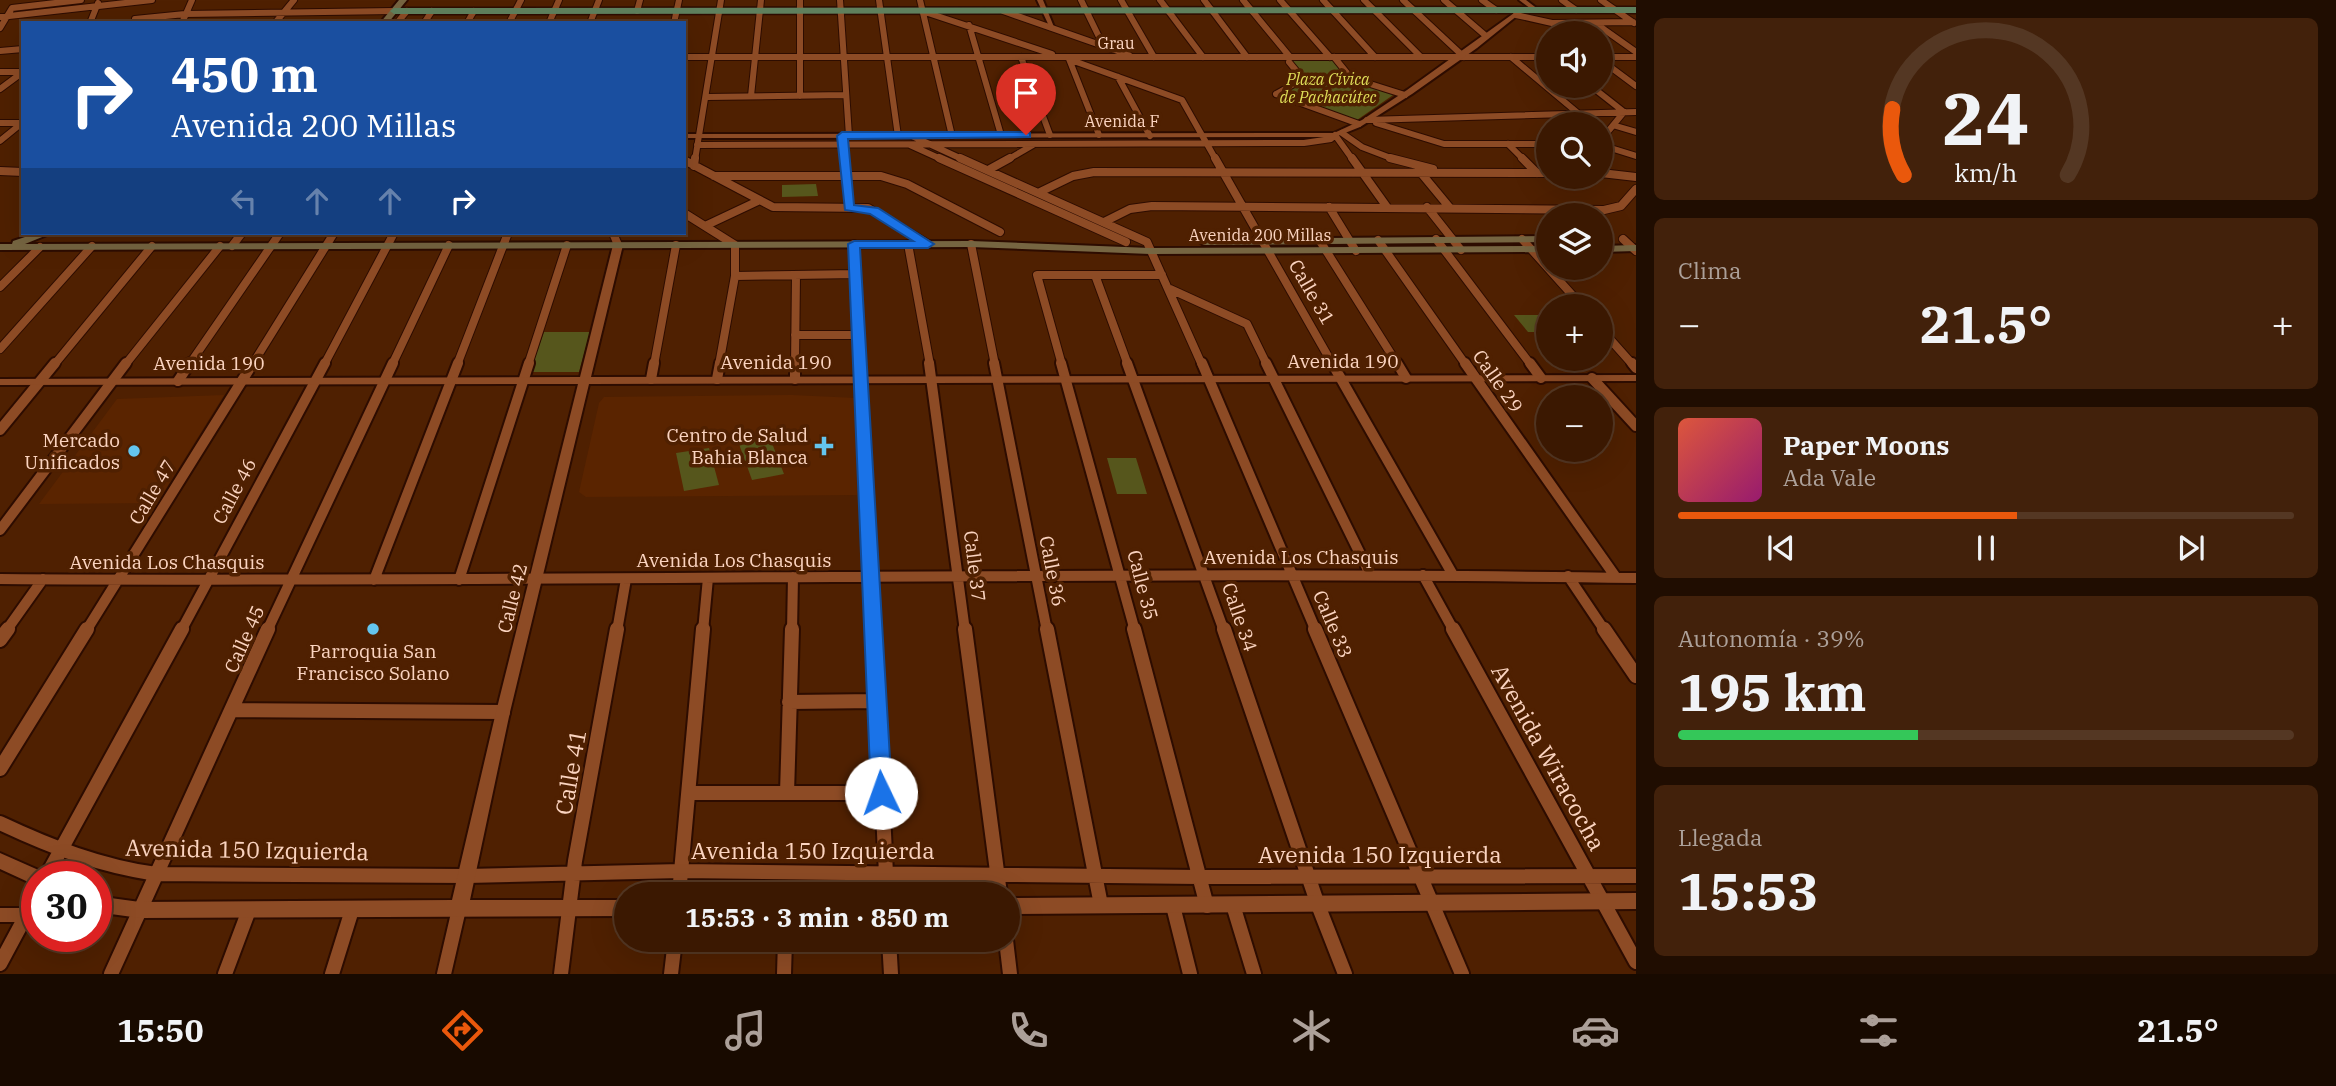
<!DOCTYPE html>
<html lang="es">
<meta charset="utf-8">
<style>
body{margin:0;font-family:"IBM Plex Serif",serif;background:#42210b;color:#f1f3f6;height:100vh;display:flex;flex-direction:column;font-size:26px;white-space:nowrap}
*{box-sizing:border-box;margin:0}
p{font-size:23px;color:#aca099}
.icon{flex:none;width:38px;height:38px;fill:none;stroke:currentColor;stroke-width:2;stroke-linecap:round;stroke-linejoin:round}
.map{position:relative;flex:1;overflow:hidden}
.side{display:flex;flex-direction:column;gap:18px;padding:18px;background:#200d01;width:700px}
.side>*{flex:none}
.guide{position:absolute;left:21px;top:21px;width:665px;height:214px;border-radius:0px;box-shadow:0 7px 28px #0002,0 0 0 2px #543723;background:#1a4fa0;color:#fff;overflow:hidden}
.fabs{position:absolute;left:1536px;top:21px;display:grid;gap:14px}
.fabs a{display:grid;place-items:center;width:77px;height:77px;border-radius:50%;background:#3b1801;box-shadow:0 7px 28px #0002,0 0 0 2px #543723;font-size:35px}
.speed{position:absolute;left:21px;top:861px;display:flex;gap:14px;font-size:35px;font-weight:700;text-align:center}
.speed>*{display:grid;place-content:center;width:91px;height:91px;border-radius:50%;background:#3b1801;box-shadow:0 7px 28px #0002,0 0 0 2px #543723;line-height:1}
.speed .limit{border:10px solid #d22;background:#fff;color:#111}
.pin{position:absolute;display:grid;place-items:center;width:60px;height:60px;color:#fff;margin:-72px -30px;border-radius:50% 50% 50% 0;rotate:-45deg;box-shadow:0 0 7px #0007}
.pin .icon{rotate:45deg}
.me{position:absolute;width:77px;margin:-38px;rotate:357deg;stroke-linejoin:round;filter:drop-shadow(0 0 5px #0008)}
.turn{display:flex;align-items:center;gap:24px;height:147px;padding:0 35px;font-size:32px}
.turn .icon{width:91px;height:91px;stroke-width:2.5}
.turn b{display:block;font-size:49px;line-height:60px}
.lanes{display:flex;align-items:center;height:66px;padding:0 35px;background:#0003;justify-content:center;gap:35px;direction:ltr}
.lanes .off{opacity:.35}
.big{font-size:52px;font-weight:700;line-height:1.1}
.side .widget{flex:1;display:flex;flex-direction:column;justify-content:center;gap:10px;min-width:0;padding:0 24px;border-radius:10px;background:#42210b}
.side .dial{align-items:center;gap:0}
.dial svg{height:182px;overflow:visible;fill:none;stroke:#543723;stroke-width:7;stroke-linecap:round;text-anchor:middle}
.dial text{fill:#f1f3f6;stroke:none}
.song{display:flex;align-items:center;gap:21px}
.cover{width:84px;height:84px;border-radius:10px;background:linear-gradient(135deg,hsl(10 70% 55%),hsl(320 70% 35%))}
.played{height:7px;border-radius:4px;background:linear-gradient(90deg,#ea580c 55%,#543723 55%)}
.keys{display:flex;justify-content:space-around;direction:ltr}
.heat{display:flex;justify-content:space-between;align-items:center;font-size:38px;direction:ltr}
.charge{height:10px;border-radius:5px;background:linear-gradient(90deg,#34c759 39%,#543723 0)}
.trip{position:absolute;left:614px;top:882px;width:406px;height:70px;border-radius:35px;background:#3b1801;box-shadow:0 7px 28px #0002,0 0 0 2px #543723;font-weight:700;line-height:70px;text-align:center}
.menu{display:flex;height:112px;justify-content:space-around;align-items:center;background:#180a00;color:#aca099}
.menu .icon{width:49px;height:49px}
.menu .active{color:#ea580c}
.menu b{font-size:32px;color:#f1f3f6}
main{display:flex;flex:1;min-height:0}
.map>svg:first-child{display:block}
.built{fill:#5a2400}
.green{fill:#56561c}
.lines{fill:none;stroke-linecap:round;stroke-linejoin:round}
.minor-far3-casing{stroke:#2d0c00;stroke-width:8}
.minor-far2-casing{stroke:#2d0c00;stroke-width:10}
.minor-far1-casing{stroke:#2d0c00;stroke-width:14}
.minor-casing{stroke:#2d0c00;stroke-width:18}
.tertiary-casing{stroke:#2d0c00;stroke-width:4}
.secondary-casing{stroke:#2d0c00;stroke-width:4}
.primary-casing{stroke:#2d0c00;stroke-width:3}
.minor-far3{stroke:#8d4b25;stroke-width:6}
.minor-far2{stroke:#8d4b25;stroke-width:8}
.minor-far1{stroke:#8d4b25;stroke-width:10}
.minor{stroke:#8d4b25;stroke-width:14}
.tertiary{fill:#8d4b25;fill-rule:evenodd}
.secondary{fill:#766541;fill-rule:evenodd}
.primary{fill:#5f805d;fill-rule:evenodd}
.route{fill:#1a73e8;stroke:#114b97;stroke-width:2}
.poi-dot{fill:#64c5ee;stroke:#4f2001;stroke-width:2.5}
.labels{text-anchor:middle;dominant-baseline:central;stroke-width:7;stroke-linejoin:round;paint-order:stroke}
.far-street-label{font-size:16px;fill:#fbd4c0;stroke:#4f2001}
.far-park-label{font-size:16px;font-style:italic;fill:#dedc58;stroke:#4f2001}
.street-label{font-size:19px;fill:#fbd4c0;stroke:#4f2001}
.poi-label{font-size:19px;fill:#fbd4c0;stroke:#4f2001;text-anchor:end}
.near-street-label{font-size:23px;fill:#fbd4c0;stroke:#4f2001}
</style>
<main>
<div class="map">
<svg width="1636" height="974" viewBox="0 0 1636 974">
<rect width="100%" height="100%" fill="#4f2001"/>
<path class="built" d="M924,0H1035L1039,8L926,7Z
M224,395L157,503L39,504L117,399Z
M792,395L856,398L857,495L586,497L579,492L599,403L604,397Z"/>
<path class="green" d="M1290,58H1332L1350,79L1396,93L1357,120L1280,95L1306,78Z
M816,184L818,196L782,197V185Z
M1514,315H1549V332H1528Z
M544,332H590L579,372H530Z
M770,438L784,474L752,480L739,444Z
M709,448L719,485L684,491L676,453Z
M1107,458H1136L1147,494H1117Z"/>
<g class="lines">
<g class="minor-far3-casing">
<path id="minor-far3" d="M800,0V96
M840,0L849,136
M879,0L898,136
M920,0L952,136
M1081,0L1102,43
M1121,0L1154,57
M1160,0L1203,57
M1204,0L1247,57
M1243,0L1290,57
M1280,0L1330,57
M1323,0L1375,57
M1364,0L1421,57
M1403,0L1464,57
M1444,0L1486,36
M1482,0L1496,10
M1562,0L1576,10
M1601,0L1634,23
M637,11L640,0
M922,11L1052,54
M1003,11L1129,55
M1516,15L1552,23L1633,22
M0,17L152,0
M135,19L185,14L394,11
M90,23L98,3
M182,23L192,0
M275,23L294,0
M397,23L407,11
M424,23L432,11
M467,23L474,11
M509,23L521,0
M549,23L559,0
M590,23L599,0
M674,23L679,0
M1595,23L1636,52
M969,25L1001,135
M0,28L12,8L81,0
M0,51L23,49
M684,57H1549
M1021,57L1050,135
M1334,57L1351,78L1405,95
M1511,57L1579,114
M1601,57H1636
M1069,59L1099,135
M1071,60L1182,100L1216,160
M1601,60L1636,86
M0,72H23
M1118,77L1150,136
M1591,86L1624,112L1601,140
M0,89L23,72
M1276,94L1359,124
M1276,94L1303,79L1289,62
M751,96L761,0
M707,97L845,95
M1367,120L1636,112
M0,123H22
M1376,123L1444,144H1549
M1616,126L1636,132
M1342,133L1362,147L1396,160
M912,136L964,160
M842,137L844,160
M0,141L22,123
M1508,144L1524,160
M697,145L1304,143L1331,139L1335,135L1353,160
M910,145L943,160
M1601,145L1636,156
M695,160L721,0
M1007,160L1033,145"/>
</g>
<g class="minor-far2-casing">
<path id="minor-far2" d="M844,158L849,207
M939,158L1126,242
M960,158L1147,242L1202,365
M1215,158L1333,365
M1352,158L1387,207
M1390,158L1433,169
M1522,158L1537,173
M684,160L773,207L868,208L928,244
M694,166L695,158
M990,169L1010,158
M0,171L23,172
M1421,173L1450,208
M1601,173L1636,177
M714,176H881L907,184L1000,232
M1040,192L1073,176L1094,172L1549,173
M1329,207L1356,251
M1427,207L1461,250
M684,213L735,245V276L719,365
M1104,222L1130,209L1152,206L1604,210L1621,206L1636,189
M707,225L758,201
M613,233L618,245
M1436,239L1531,365
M1522,239L1582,306
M1623,239L1636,251
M1378,240L1466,365
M1320,241L1398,365
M854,244L860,365
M908,244L930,365
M971,244L995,365
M232,246L242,233
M1095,275L1128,365
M735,276L856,274
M0,287L40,247
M1170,289L1247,324L1267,365
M1601,329L1633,365
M795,335H859
M0,349L92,246
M54,365L152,246
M125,365L220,246
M189,365L280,233
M252,365L334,233
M324,365L394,233
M392,365L449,245
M457,365L508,233
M528,365L567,245
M654,365L676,245
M795,365L796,275
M1062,365L1037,275H1162"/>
</g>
<g class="minor-far1-casing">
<path id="minor-far1" d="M860,363L874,631
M929,363L965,631
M994,363L1047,631
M1061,363L1135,631
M1127,363L1224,631
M1202,363L1316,631
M1266,363L1370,574
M1332,363L1453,575
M1397,363L1406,378
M1465,363L1615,576
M1530,363L1541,378
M1632,363L1636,368
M1592,378L1636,426
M651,379L654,363
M717,379L720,363
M795,379V363
M178,381L190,363
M0,430L55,363
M0,530L126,363
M1423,575L1454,631
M1568,576L1605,631
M0,579C545,583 1091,570 1636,578
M374,580L458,363
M459,580L529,363
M6,631L43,579
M86,631L253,363
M181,631L325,363
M267,631L393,363
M617,631L626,579
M703,631L708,578
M792,631L793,577"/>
</g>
<g class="minor-casing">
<path id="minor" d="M874,629L887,894
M965,629L1000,894
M1047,629L1101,905
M1134,629L1207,906
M1224,629L1318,905L1345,974
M1315,629L1462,974
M1453,629L1636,962
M1604,629L1636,676
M0,640L8,629
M789,702L877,701
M231,710L503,712
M0,769L87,629
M689,793H881
M787,793L792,629
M0,823C51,847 100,866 156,874L467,876L681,871L1199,877L1636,876
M46,877L182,629
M679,894L703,629
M1233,905L1254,974
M1173,906L1190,974
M0,915H27
M889,940L891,974
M1006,940L1010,974
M0,964L37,895
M111,974L268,629
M225,974L249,910
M332,974L352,910
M444,974L459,909
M561,974L575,861L617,629
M671,974L675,940
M784,974L785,940"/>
</g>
<g class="tertiary-casing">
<path id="tertiary" d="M1037,0H1043L1054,27L1049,26Z
M1519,0H1526L1539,10L1534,11Z
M1521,8L1524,10L1523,11L1477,48L1412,94L1360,127L1335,137L684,138V134L1334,133L1362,120L1407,90Z
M618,242L623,245L591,377L1636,375V381L589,384L510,712L470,900H626V916L140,918L96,912V896L140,902L452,900L496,712L578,384L0,385V379L580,377L613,245Z
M0,853L43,872L45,877H37V886L0,869Z
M1636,893V909L1008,914V898Z"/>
</g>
<g class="secondary-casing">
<path id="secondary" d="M399,0H407L388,23H380Z
M37,233H52L25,244L971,241L1150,248L1549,246V252L1150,254L971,247L0,250V244H12L13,241Z
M1549,236V242L1204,245L1199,242L1204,239Z
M1636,245V251L1601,252V246Z"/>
</g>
<g class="primary-casing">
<path id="primary" d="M1636,7V13L394,14L390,11L394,8Z"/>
</g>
<use href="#minor-far3" class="minor-far3"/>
<use href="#minor-far2" class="minor-far2"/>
<use href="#minor-far1" class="minor-far1"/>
<use href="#minor" class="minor"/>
<use href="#tertiary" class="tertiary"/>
<use href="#secondary" class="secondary"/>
<use href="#primary" class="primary"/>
</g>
<path class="route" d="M1026,132L1030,133V137L848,139L854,205L878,208L934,244L928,248H860L892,793L889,800L881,802L874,800L871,793L848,244L854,241H913L870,214L845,210L837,136L842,132Z"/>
<g class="poi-dot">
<path d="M820.5 435.5h7v7h7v7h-7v7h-7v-7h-7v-7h7z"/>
<circle cx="134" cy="451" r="7"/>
<circle cx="373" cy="629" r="7"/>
</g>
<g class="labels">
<g class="far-street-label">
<text x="1116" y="43">Grau</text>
<text x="1122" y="121">Avenida F</text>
<text x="1260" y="235">Avenida 200 Millas</text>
</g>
<g class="far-park-label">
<text x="1328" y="79">Plaza Cívica<tspan x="1328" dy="18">de Pachacútec</tspan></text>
</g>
<g class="street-label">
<text transform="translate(1312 292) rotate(60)">Calle 31</text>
<text x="1343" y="361">Avenida 190</text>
<text x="776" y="362">Avenida 190</text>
<text x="209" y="363">Avenida 190</text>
<text transform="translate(1498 381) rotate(55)">Calle 29</text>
<text transform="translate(234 491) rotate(-62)">Calle 46</text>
<text transform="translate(152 492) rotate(-59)">Calle 47</text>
<text x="1301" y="557">Avenida Los Chasquis</text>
<text x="734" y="560">Avenida Los Chasquis</text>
<text x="167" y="562">Avenida Los Chasquis</text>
<text transform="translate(975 566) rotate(83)">Calle 37</text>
<text transform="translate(1053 571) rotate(79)">Calle 36</text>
<text transform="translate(1143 585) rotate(75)">Calle 35</text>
<text transform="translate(512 598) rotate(-76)">Calle 42</text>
<text transform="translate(1240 617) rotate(71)">Calle 34</text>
<text transform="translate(1333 624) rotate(67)">Calle 33</text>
<text transform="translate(244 639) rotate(-66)">Calle 45</text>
</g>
<g class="poi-label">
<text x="808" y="435">Centro de Salud<tspan x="808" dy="22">Bahia Blanca</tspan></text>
<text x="120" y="440">Mercado<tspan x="120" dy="22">Unificados</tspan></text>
<text x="373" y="651" text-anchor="middle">Parroquia San<tspan x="373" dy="22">Francisco Solano</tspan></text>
</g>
<g class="near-street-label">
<text transform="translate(1549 757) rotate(61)">Avenida Wiracocha</text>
<text transform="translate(570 772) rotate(-80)">Calle 41</text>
<text transform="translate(247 849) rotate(1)">Avenida 150 Izquierda</text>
<text x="813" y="850">Avenida 150 Izquierda</text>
<text x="1380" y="854">Avenida 150 Izquierda</text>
</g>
</g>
</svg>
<div class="fabs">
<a><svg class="icon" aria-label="sound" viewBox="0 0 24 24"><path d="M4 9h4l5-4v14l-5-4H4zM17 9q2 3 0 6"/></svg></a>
<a><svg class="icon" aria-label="search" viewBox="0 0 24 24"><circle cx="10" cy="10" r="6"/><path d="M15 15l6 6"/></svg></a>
<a><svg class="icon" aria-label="layers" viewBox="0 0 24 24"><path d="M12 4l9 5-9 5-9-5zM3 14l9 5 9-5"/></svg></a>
<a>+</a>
<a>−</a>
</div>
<div class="speed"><div class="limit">30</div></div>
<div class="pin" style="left:1026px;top:135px;background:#d93025"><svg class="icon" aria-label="arrive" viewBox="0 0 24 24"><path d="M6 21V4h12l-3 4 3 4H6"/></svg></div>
<svg class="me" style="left:881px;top:793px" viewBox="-20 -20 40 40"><circle r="19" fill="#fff"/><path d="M0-13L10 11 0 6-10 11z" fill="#1a73e8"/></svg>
<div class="trip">15:53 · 3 min · 850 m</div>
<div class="guide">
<div class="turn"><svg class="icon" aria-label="right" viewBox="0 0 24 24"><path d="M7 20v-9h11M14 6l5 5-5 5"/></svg><div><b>450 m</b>Avenida 200 Millas</div></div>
<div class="lanes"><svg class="icon off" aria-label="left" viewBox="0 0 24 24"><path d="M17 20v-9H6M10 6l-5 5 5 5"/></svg><svg class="icon off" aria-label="ahead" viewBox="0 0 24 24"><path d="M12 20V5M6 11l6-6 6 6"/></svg><svg class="icon off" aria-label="ahead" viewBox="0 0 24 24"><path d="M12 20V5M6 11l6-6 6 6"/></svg><svg class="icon" aria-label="right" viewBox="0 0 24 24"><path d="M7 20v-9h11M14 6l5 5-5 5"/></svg></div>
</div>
</div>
<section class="side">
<div class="widget dial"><svg viewBox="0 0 100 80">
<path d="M14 69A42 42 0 1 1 86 69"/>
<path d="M14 69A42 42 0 0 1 9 40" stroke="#ea580c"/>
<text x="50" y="56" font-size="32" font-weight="700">24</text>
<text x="50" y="72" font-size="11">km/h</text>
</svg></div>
<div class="widget"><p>Clima</p>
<div class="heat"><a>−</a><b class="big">21.5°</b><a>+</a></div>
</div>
<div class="widget">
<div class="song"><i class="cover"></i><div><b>Paper Moons</b><p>Ada Vale</p></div></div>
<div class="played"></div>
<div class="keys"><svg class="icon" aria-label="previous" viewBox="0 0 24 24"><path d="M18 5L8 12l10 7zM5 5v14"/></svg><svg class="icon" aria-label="pause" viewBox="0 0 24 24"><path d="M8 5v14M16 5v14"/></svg><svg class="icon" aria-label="next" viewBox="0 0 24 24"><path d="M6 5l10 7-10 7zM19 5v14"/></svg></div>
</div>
<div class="widget"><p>Autonomía · 39%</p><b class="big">195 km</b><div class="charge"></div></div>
<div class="widget"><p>Llegada</p><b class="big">15:53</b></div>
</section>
</main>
<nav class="menu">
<b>15:50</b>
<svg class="icon active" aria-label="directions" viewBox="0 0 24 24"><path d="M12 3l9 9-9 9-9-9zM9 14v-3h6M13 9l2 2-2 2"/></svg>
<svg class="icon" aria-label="music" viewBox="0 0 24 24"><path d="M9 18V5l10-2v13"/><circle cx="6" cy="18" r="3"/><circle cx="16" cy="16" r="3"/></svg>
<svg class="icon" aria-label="phone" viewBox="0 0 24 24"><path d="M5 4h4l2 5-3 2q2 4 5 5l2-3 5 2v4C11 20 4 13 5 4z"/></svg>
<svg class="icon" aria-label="climate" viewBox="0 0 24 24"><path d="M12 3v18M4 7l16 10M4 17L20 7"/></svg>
<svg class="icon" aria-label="car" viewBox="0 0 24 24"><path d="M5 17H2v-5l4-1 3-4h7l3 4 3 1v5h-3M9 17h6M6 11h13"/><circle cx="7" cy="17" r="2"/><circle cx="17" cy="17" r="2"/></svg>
<svg class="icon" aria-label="filters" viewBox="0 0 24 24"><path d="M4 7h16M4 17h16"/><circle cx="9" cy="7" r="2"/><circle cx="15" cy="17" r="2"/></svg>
<b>21.5°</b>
</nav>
